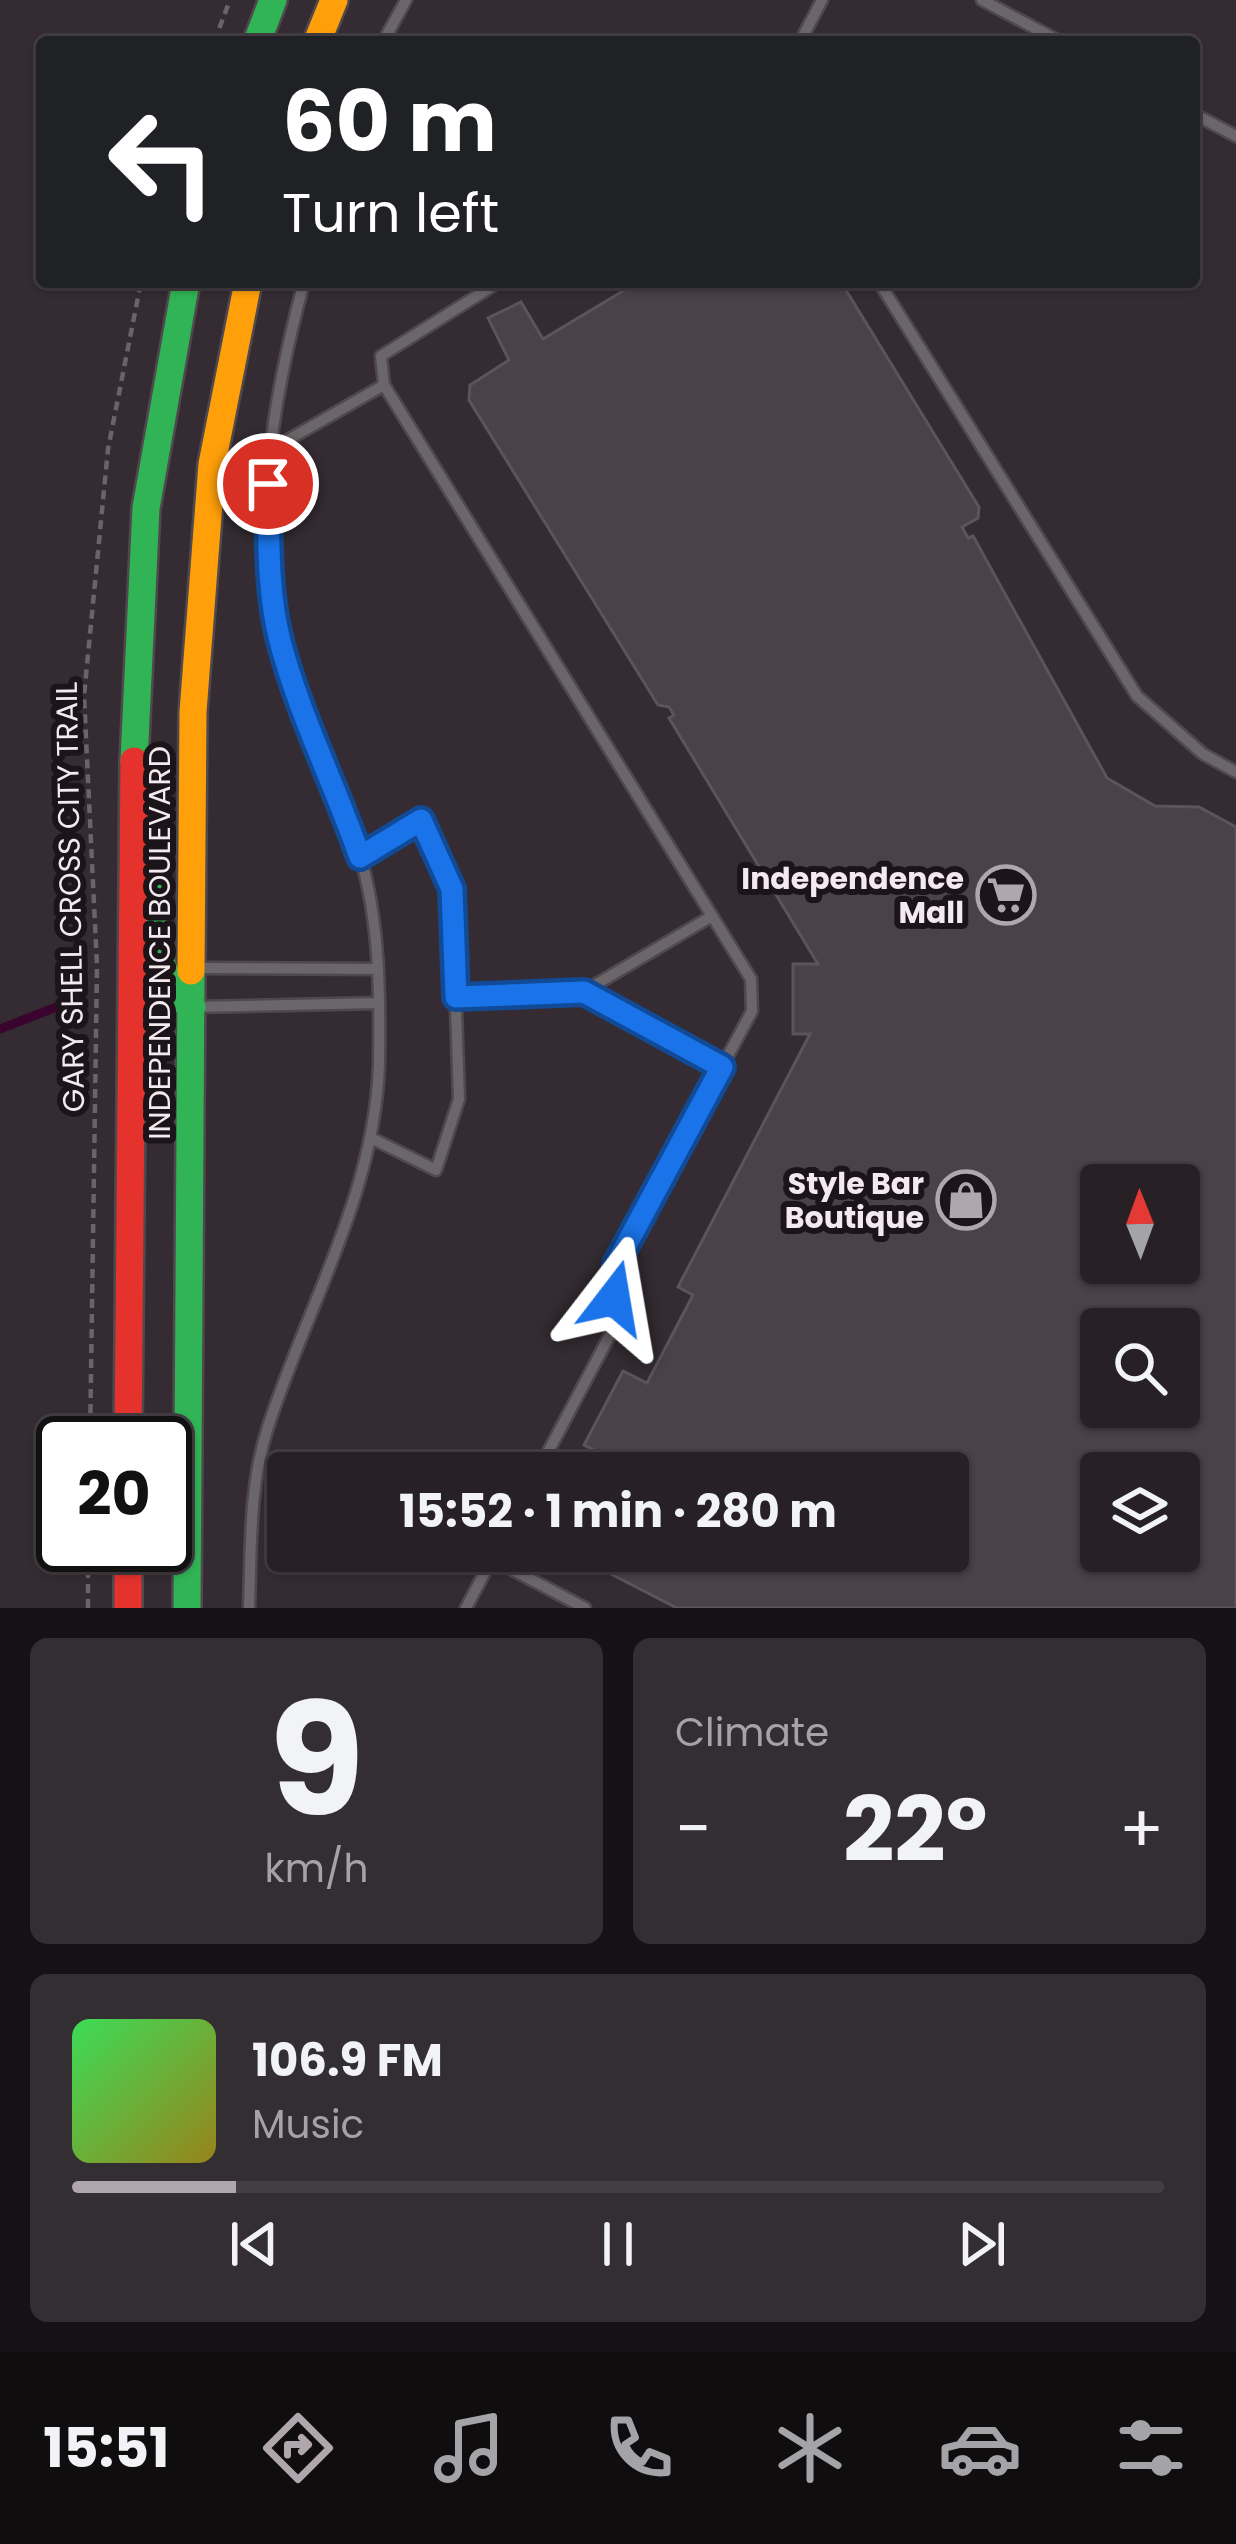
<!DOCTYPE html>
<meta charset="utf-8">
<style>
body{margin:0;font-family:Poppins,sans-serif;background:#332e32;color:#f1f3f6;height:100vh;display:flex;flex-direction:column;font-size:45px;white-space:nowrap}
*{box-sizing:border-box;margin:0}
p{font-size:39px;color:#a4a3a7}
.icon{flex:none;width:66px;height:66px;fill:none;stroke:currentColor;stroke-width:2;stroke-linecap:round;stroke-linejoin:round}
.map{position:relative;height:1608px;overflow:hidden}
.side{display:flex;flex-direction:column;gap:30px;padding:30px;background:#151215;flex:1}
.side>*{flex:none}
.guide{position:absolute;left:36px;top:36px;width:1164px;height:252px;border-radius:12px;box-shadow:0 3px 9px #0004,0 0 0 3px #433e43;background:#202124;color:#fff;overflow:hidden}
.needle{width:78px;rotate:359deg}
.controls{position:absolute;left:1080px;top:1164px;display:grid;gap:24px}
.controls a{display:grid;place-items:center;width:120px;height:120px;border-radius:12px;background:#272126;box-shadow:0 3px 9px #0004,0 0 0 3px #433e43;font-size:60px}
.speed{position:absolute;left:36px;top:1416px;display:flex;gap:24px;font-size:60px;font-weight:700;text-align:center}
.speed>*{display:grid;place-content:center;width:156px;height:156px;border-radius:50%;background:#272126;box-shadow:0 3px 9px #0004,0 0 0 3px #433e43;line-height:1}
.speed .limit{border:6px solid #111;border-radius:18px;background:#fff;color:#111}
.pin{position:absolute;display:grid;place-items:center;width:102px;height:102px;color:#fff;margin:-51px;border:6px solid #fff;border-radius:50%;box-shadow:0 3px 12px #0007}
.me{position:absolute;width:132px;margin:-66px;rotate:14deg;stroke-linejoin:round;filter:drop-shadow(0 0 9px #0008)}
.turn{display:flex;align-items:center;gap:42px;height:252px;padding:0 48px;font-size:54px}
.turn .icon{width:156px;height:156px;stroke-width:2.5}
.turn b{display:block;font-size:84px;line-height:102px}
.big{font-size:90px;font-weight:700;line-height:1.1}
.side .card{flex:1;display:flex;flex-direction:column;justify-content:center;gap:18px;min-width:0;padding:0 42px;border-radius:18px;background:#332e32}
.side .dial{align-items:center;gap:0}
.dial b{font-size:156px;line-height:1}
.song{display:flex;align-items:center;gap:36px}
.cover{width:144px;height:144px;border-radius:18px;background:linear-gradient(135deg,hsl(130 70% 55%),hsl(50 70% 35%))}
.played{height:12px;border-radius:6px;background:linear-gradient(90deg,#b0a7ad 15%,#433e43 15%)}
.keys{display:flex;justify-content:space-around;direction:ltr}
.heat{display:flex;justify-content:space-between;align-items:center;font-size:66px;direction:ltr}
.side .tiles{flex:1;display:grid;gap:30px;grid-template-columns:1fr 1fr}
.card:last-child{grid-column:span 2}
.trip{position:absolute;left:267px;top:1452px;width:702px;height:120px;border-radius:12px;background:#272126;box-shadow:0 3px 9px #0004,0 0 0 3px #433e43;font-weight:700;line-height:120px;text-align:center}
.tab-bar{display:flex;height:192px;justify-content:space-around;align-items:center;background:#100d0f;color:#a4a3a7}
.tab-bar .icon{width:84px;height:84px}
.tab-bar .active{color:#b0a7ad}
.tab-bar b{font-size:54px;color:#f1f3f6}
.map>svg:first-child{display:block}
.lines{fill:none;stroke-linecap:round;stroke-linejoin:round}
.stream{stroke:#39042d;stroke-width:9}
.building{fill:#494247;stroke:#5b5459;stroke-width:3;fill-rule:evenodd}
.lane-casing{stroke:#4f484d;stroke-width:15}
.fast-casing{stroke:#4f484d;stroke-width:32}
.slow-casing{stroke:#4f484d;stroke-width:32}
.jam-casing{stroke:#4f484d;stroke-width:32}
.path{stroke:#6a6468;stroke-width:4.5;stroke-dasharray:9 6;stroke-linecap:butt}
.lane{stroke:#6b6669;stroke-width:10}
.fast{stroke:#30b455;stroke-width:27}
.slow{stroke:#ff9f0a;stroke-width:27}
.jam{stroke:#e5322d;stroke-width:27}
.route-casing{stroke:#114b97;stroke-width:30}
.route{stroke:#1a73e8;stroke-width:21}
.labels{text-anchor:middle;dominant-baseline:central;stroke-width:12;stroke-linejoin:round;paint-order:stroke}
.poi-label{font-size:30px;font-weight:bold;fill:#f3e9ef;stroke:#1b1418;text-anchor:end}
.street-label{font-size:30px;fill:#f3e9ef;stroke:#1b1418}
</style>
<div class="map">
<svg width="1236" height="1608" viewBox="0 0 1236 1608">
<rect width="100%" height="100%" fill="#342c32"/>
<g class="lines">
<path class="stream" d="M0,1029L64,1004"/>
</g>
<path class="building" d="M638,282H841L979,507L978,518L962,527L968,538L973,536L1107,778L1155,806L1199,807L1236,827V1608H677L566,1551H948V1473H592L602,1454L584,1445L623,1371L647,1383L693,1295L678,1287L810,1034H793V964H818L669,718L674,715L669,707L658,705L469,400L470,385L509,360L488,318L521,302L543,339ZM1101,1185H1179V1263H1101ZM1101,1329H1179V1407H1101ZM1101,1473H1179V1551H1101Z"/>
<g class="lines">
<g class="lane-casing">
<path id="lane" d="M982,0L1061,42
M383,42L406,0
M800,42L822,0
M1194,114L1236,136
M499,282L381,356L384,385L751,979L752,1011L616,1264L612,1331L537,1473
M879,282L1137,696L1203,754L1236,772
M272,449L384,385
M360,857L421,820L452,889L459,1099L436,1170L371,1138
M195,968L377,969
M583,992L722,1067
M456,997L583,992L712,916
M195,1007L378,1003
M492,1559L585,1608
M249,1608C251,1549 249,1485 268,1427C307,1306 375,1194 379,1064C380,995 380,922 360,856C338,783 301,715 281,642C249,529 274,393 304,282
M466,1608L496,1551"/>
</g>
<g class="fast-casing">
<path id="fast" d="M257,42L273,0
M134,761L146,508L186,282
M150,837C154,891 144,974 192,1007
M187,1608L191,971"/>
</g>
<g class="slow-casing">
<path id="slow" d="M317,42L334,0
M191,971L193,712L212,464L248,282"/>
</g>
<g class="jam-casing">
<path id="jam" d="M128,1443L134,761
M128,1545V1608"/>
</g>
<path class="path" d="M214,42L230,0
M90,1443L97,966L84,696L108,449L141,282
M88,1608V1545"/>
<use href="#lane" class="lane"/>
<use href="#fast" class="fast"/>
<use href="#slow" class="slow"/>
<use href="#jam" class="jam"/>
</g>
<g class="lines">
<g class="route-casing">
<path id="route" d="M268,484C269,536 267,590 280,641C299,714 335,785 360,857L421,820L452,889L456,997L584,992L722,1067L616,1264L614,1298"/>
</g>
<use href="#route" class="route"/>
</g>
<defs>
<g id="supermarket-ring" transform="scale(3)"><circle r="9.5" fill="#1b1418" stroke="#b0a7ad" stroke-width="1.5"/><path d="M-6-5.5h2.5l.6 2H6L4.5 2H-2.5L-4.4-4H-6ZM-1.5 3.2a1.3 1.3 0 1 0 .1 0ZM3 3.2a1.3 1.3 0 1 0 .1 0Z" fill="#b0a7ad"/></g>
<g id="shop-ring" transform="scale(3)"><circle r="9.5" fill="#1b1418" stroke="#b0a7ad" stroke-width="1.5"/><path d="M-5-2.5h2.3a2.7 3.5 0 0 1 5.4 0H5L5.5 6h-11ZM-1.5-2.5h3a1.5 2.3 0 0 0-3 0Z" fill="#b0a7ad"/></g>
</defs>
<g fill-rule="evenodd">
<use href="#supermarket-ring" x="1006" y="895"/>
<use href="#shop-ring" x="966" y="1200"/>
</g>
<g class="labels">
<g class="poi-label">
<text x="964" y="878">Independence<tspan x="964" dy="34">Mall</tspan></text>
<text x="924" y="1183">Style Bar<tspan x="924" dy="34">Boutique</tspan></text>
</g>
<g class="street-label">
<text transform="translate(70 897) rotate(-91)">GARY SHELL CROSS CITY TRAIL</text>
<text transform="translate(159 943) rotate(-90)">INDEPENDENCE BOULEVARD</text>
</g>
</g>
</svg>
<div class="controls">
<a><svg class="needle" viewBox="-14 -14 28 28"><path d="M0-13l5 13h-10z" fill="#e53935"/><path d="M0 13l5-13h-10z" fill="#a4a3a7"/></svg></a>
<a><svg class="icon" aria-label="search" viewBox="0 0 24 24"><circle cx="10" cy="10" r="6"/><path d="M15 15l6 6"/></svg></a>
<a><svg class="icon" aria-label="layers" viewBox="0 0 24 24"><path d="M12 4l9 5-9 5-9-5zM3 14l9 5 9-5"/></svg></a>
</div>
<div class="speed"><div class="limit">20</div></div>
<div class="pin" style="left:268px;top:484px;background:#d93025"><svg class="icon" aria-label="arrive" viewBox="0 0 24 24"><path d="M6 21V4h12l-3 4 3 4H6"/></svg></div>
<svg class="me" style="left:614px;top:1298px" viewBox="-20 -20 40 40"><path d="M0-17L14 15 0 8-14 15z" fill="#1a73e8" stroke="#fff" stroke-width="4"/></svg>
<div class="trip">15:52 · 1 min · 280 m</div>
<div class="guide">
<div class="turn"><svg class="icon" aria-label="left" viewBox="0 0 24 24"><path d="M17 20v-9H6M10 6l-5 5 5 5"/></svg><div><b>60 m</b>Turn left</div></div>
</div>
</div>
<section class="side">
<div class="tiles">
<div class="card dial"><b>9</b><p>km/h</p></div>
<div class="card"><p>Climate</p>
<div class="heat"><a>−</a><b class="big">22°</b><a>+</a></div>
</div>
<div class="card">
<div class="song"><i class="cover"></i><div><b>106.9 FM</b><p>Music</p></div></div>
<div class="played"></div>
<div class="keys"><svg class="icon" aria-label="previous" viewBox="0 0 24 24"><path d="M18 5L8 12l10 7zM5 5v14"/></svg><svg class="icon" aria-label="pause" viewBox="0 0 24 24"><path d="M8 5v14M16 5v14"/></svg><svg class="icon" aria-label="next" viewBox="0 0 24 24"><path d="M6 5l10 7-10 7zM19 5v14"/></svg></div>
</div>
</div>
</section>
<nav class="tab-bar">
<b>15:51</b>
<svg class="icon active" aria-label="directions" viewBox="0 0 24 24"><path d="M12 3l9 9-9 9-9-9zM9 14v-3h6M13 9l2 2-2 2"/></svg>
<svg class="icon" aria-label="music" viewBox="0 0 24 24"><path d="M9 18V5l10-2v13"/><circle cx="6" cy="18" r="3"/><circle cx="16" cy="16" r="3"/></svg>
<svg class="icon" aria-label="phone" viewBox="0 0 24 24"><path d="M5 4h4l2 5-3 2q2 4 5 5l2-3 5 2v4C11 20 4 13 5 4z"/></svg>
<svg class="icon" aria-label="climate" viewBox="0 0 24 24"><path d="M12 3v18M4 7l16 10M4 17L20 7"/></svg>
<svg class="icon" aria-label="car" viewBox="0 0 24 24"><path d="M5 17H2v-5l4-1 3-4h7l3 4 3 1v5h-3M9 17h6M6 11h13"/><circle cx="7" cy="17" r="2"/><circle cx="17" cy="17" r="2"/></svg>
<svg class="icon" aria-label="filters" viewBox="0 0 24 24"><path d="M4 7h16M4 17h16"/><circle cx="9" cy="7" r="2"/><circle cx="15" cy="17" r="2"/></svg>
</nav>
